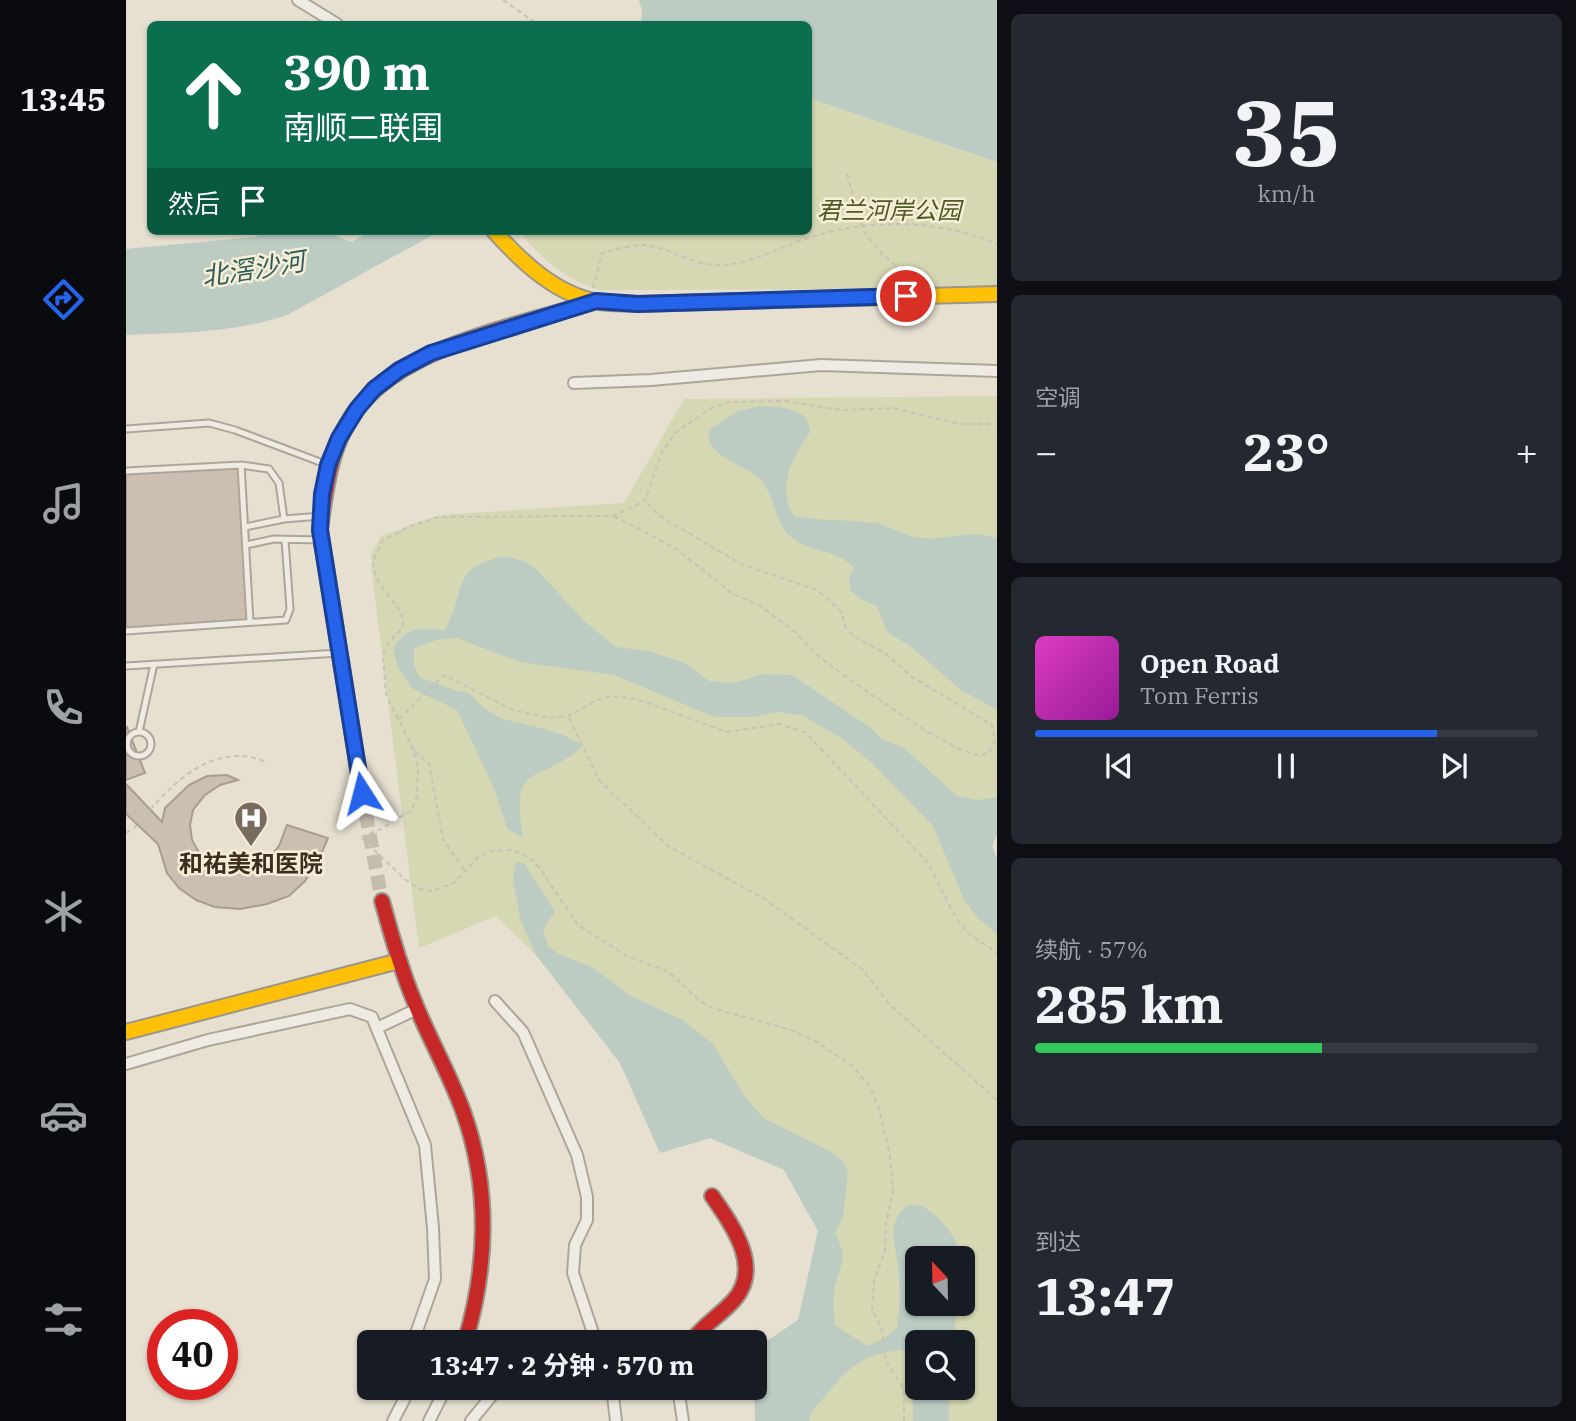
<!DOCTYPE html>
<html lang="zh">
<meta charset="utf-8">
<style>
body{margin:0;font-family:"IBM Plex Serif","Noto Sans SC",serif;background:#242831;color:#f1f3f6;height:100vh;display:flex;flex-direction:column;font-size:26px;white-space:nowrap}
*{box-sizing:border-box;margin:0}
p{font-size:23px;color:#9ea1a6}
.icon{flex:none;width:38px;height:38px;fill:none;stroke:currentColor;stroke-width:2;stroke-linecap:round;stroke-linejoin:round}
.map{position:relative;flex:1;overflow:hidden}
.side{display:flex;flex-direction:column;gap:14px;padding:14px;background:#0d0f14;width:579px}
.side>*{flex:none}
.banner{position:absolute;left:21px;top:21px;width:665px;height:214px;border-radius:10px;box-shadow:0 2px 5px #0004;background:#0b6e4f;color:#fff;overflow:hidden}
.needle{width:46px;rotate:338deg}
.tools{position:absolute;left:779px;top:1246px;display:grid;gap:14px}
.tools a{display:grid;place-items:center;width:70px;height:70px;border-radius:10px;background:#171b24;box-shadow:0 2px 5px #0004;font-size:35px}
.speed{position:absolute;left:21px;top:1309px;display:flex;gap:14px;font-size:35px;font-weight:700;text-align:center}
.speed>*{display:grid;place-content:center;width:91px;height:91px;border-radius:50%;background:#171b24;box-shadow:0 2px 5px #0004;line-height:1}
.speed .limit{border:10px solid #d22;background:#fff;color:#111}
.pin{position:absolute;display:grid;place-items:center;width:60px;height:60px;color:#fff;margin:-30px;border:4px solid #fff;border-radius:50%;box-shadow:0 2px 7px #0007}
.me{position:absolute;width:77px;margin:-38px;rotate:351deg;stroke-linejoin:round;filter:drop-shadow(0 0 5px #0008)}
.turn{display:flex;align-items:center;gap:24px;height:147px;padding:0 21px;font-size:32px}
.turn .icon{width:91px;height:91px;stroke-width:2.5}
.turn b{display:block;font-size:49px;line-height:60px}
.then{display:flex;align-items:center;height:66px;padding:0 21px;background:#0003;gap:14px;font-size:26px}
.big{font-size:52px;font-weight:700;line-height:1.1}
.side .card{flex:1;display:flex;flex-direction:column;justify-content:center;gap:10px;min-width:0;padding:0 24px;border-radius:10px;background:#242831}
.side .dial{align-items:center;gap:0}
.dial b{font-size:91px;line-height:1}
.song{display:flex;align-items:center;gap:21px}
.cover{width:84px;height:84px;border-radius:10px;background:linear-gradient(135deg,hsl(310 70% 55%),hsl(300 70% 35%))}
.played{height:7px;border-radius:4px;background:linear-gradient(90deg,#2563eb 80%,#363941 80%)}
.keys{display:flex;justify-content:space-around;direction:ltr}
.heat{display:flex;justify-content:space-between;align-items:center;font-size:38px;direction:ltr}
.charge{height:10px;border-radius:5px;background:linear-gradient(90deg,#34c759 57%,#363941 0)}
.trip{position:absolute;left:231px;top:1330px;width:410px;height:70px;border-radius:10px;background:#171b24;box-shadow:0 2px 5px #0004;font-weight:700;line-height:70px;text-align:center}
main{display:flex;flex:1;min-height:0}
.dock{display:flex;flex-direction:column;width:126px;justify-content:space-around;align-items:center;background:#090b0e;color:#9ea1a6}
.dock .icon{width:49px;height:49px}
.dock .active{color:#2563eb}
.dock b{font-size:32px;color:#f1f3f6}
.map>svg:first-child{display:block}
.green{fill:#d6d7b3;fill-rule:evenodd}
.water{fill:#bcccc2}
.building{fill:#cbbfb2;stroke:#a89c90;stroke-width:2}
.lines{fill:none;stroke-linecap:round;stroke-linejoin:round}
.secondary-tunnel{stroke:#c5bcae;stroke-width:14;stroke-dasharray:14 7;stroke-linecap:butt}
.lane-casing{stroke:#ada599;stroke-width:9}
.street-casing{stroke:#ada599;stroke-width:14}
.slow-casing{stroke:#9c958a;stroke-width:18}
.jam-casing{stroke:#9c958a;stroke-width:18}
.path{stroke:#c8c2b9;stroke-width:2;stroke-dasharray:5 3.5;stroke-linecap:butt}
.lane{stroke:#efebe3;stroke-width:5}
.street{stroke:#efebe3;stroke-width:10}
.slow{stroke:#ffc107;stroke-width:14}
.jam{stroke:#c62828;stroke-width:14}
.route-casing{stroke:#184099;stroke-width:18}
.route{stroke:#2563eb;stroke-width:12}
.labels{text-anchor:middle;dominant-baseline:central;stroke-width:5;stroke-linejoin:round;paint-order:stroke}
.park-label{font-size:24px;font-style:italic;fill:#4d5a26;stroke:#f7eed8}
.poi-label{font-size:24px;font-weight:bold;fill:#3d2e20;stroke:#f7eed8}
.water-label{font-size:26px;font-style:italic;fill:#2f5d5a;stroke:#f7eed8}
</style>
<main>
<nav class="dock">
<b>13:45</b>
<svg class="icon active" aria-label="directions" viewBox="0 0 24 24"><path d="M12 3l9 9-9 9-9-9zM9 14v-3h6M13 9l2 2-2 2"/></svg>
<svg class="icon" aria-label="music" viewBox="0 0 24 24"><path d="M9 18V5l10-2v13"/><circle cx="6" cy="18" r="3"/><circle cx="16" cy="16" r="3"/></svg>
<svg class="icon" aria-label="phone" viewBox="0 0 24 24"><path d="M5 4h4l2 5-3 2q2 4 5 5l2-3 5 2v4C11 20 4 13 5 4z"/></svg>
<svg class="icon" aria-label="climate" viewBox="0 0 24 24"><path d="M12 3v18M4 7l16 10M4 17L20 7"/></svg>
<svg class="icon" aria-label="car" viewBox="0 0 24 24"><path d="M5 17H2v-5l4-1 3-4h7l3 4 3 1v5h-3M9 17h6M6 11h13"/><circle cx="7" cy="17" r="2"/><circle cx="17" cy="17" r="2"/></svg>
<svg class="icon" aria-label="filters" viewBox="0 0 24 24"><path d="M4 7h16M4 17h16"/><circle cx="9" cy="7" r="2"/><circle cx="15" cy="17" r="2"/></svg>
</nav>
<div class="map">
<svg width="871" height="1421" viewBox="0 0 871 1421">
<rect width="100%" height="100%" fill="#e7e0d1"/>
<path class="green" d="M683,98L871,162V286L776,289L474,290C438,279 417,260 393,231H682Z
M871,396V834L866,846L871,859V1421H629L628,1350L672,1320L692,1231L661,1171L584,1138L534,1153L494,1063L410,955L370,916L293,948L246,574L245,553L255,536L314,515L498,503L558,399ZM791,1258H836V1304H791ZM791,1342H836V1388H791Z"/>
<path class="water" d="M513,0H871V162L683,98L682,24H515L516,12Z
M145,231H215L210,236L226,242L244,231H314L161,315C108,333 55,333 0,335V249L128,237Z
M634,406C654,407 683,407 684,432C666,458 650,486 668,516C695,522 722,519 749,523C765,526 779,537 796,538C821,540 846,529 871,538V710L835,690L784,646L761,632L751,606L736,600L724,590L723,577L728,568C712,550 689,552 670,541C647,527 650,492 631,476C617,464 578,456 583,430L612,411Z
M380,556L400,562L412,571L459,622L490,647L522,651L559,663L583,681L608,683L638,674L666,675L745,728L755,739L778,748L831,796L851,800L871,797V834L866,846L871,859V934L851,917L838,900L807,826L746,763L714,737L675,715L652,712L628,717H589L488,675L394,662L331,638L311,640L288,648V666L294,678C309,681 329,693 341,692C351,701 364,715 378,719C404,727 434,729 457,746C411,787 384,758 397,838L381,828L368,788L331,710L287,689L272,668L267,649C281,626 293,627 318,631C342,592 322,567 380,556Z
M390,862L399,864L429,912L417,930L422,946L434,955L466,967L503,995L558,1021L587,1044L617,1094L637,1118L703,1151L717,1161L722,1172L717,1216L709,1233C724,1261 713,1264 708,1291C706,1301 708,1314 709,1325L741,1346L759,1338L771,1327C774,1307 774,1288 772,1268C771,1253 764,1235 770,1220C771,1216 777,1209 780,1207C788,1202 798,1206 805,1212C831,1233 848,1268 837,1302L836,1258H791V1304H836L831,1314L826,1342H791V1388H823V1421H787L786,1357L777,1350C726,1354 716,1377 685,1413L683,1421H629L628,1350L672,1320L692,1231L658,1170L584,1138L534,1153L494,1063L410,955L394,918L387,879Z"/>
<path class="building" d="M113,466L121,623L0,630V473Z
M1,727L19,773L0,780V728Z
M101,775L112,780L94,785L79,795L67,810L64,825L66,840L75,856L90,867L108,871L126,870L140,862L153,846L161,825L202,838L192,861L179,881L163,896L141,904L114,909L89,907L70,900L53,888L41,873L32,844L0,814V784L36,822L39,808L63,785L81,776Z"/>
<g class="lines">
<path class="secondary-tunnel" d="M236,793L256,901"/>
<g class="lane-casing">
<path id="lane" d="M0,429L83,423L109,430L202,465
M115,465L124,622
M0,471L115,465L143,469L153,483L158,519
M119,527L158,519L195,516
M120,545L148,539L194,540
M0,631L160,620L164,609L159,540
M0,666L213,653
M1 744a12 12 0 1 1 24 0a12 12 0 1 1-24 0Z
M13,732L28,664"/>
</g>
<g class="street-casing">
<path id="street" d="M172,0L211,24
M448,383L525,380L695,365L871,371
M369,1001L397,1032L451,1155L461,1197V1220L449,1245L447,1273L470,1342
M251,1028L291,1009
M0,1064L82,1040L224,1009L246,1017L299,1145L307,1228L309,1279L287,1342
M486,1388L490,1421
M552,1388L557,1421
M267,1421L284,1388
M303,1421L320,1388
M345,1421L372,1388"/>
</g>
<g class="slow-casing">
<path id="slow" d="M368,231C396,262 431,296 474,302C487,304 499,303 512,304L871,294
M195,522L194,530L236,793
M0,1032L273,961"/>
</g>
<g class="jam-casing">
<path id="jam" d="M195,522C200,488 204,455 221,424C264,346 392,327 470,301
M256,901C266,937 276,973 291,1008C305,1042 324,1075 337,1111C364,1186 362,1266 339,1342
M565,1342C577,1325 595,1315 608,1300C637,1267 606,1225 586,1196"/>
</g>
<path class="path" d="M377,0L411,24
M721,174L738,232L756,254L790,282
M467,288L476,253C489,250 504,245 518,245C541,246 566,266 595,265C626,264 653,247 682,238C742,218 812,219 871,244
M488,516L549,548L607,594L633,605L669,632L691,655L724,680L800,731L835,750L855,756L863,752L869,742L866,725L786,677L760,654L729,637L720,628L715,611L691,590L617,565L532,515L520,502
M443,718L473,780L542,846L637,898L737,970L764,1005L871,1100
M273,719L318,675L387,710L423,718L443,716L471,700L486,696L511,699L601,732L653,724L680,733L802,863L830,918L842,933L871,953
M289,751L303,764L317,839L339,871
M0,833L7,829C37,796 67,755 116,756C124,756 134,760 142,762
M778,1421V1389L760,1361L756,1331L746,1308L748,1281L759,1251L760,1223L767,1191L764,1156L753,1109L745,1089L728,1067L691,1042L665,1030L586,1008L574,1001L543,972L501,956L452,925L410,863L398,855L385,850L366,851L352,857L328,883L305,891L293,889L280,880L234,837L253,830L286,810L291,796L292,770L288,751L260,694L257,656L260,646L276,628L277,622L275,612L253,583L247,567L248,559L256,541L284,526L312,517L487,516L519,501L535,454L549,433L585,408L603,402L659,401L715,410L767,408L834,424H871"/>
<use href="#lane" class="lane"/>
<use href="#street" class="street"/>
<use href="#slow" class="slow"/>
<use href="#jam" class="jam"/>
</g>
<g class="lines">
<g class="route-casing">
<path id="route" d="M236,793L194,530L196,494L202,465L213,438L231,409L248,389L273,370L305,353L470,301L512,304L780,296"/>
</g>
<use href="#route" class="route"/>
</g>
<defs>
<g id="hospital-pin" transform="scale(1.75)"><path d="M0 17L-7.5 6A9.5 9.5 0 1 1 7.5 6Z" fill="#786c5e" stroke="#f7eed8"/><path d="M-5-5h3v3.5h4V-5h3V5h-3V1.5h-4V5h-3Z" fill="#fff"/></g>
</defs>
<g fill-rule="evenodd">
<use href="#hospital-pin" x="125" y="818"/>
</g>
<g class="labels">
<g class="park-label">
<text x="763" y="210">君兰河岸公园</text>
</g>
<g class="poi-label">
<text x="125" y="863">和祐美和医院</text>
</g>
<g class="water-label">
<text transform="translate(127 268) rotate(-9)">北滘沙河</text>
</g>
</g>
</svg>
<div class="tools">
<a><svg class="needle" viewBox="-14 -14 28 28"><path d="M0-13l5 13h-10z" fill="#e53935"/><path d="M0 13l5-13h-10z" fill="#9ea1a6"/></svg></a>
<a><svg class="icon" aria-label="search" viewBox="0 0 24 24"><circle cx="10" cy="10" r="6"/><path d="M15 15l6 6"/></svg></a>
</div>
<div class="speed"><div class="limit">40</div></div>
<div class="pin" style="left:780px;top:296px;background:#d93025"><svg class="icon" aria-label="arrive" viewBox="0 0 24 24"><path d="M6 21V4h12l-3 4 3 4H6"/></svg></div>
<svg class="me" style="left:236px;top:793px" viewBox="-20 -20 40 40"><path d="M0-17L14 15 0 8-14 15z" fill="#2563eb" stroke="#fff" stroke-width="4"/></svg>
<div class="trip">13:47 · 2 分钟 · 570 m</div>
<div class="banner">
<div class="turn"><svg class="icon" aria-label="ahead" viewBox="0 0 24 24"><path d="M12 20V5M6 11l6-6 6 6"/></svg><div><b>390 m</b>南顺二联围</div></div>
<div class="then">然后<svg class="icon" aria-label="arrive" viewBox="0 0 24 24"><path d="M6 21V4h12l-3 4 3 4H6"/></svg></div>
</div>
</div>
<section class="side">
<div class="card dial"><b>35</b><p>km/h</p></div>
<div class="card"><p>空调</p>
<div class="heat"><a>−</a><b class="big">23°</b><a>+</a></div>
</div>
<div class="card">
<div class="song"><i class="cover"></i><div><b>Open Road</b><p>Tom Ferris</p></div></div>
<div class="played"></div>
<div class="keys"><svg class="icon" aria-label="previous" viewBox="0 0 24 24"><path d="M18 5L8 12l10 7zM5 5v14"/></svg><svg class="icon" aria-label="pause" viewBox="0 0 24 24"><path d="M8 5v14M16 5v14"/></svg><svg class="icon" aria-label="next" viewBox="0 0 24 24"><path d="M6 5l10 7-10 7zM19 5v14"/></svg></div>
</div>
<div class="card"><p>续航 · 57%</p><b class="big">285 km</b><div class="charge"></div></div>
<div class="card"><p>到达</p><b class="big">13:47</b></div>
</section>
</main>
